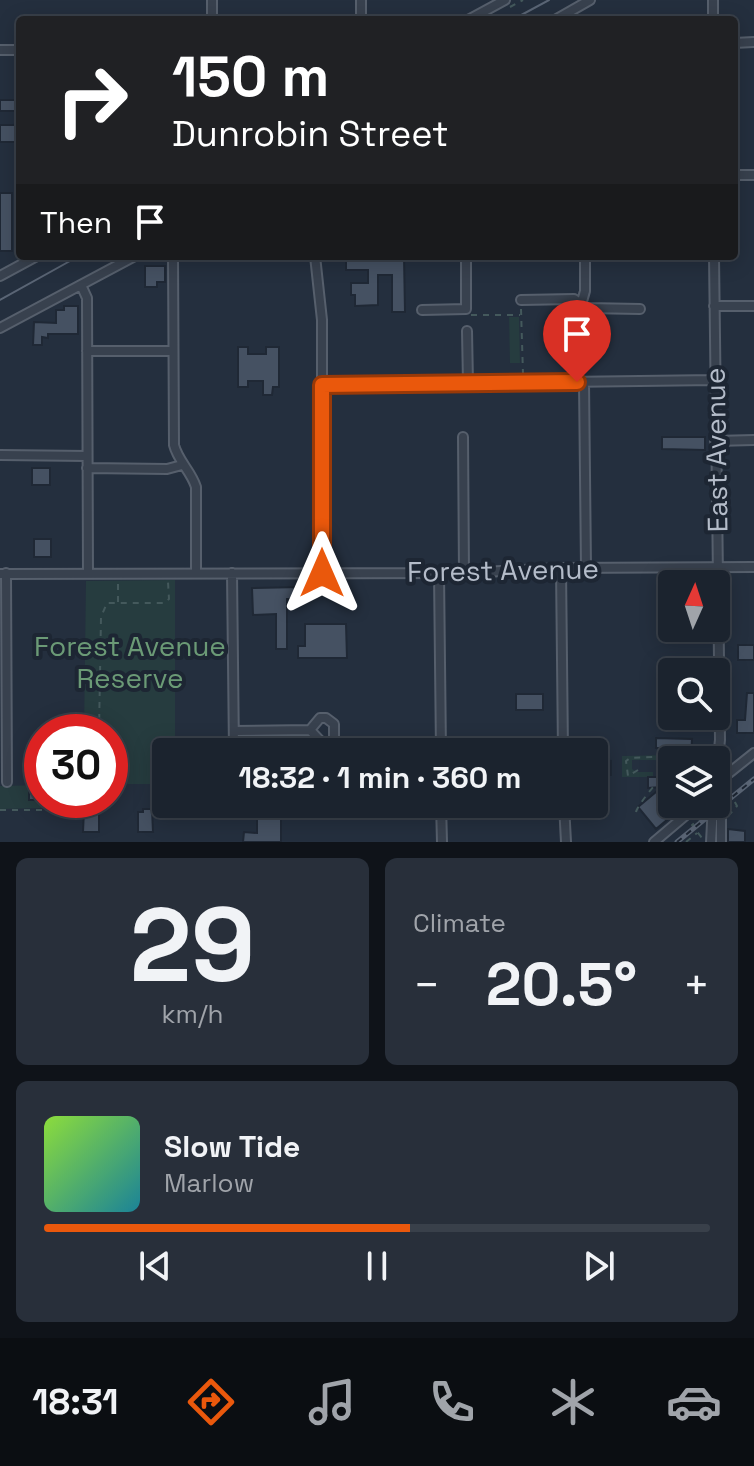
<!DOCTYPE html>
<meta charset="utf-8">
<style>
body{margin:0;font-family:"Space Grotesk",sans-serif;background:#282f3a;color:#f1f3f6;height:100vh;display:flex;flex-direction:column;font-size:30px;white-space:nowrap}
*{box-sizing:border-box;margin:0}
p{font-size:26px;color:#a0a4aa}
.icon{flex:none;width:44px;height:44px;fill:none;stroke:currentColor;stroke-width:2;stroke-linecap:round;stroke-linejoin:round}
.map{position:relative;height:842px;overflow:hidden}
.drawer{display:flex;flex-direction:column;gap:16px;padding:16px;background:#0f1319;flex:1}
.drawer>*{flex:none}
.banner{position:absolute;left:16px;top:16px;width:722px;height:244px;border-radius:8px;box-shadow:0 4px 20px #0003,0 0 0 2px #39404a;background:#202124;color:#fff;overflow:hidden}
.needle{width:52px;rotate:3deg}
.buttons{position:absolute;left:658px;top:570px;display:grid;gap:16px}
.buttons a{display:grid;place-items:center;width:72px;height:72px;border-radius:8px;background:#1b232e;box-shadow:0 4px 20px #0003,0 0 0 2px #39404a;font-size:40px}
.speed{position:absolute;left:24px;top:714px;display:flex;gap:16px;font-size:40px;font-weight:700;text-align:center}
.speed>*{display:grid;place-content:center;width:104px;height:104px;border-radius:50%;background:#1b232e;box-shadow:0 4px 20px #0003,0 0 0 2px #39404a;line-height:1}
.speed .limit{border:12px solid #d22;background:#fff;color:#111}
.pin{position:absolute;display:grid;place-items:center;width:68px;height:68px;color:#fff;margin:-82px -34px;border-radius:50% 50% 50% 0;rotate:-45deg;box-shadow:0 0 8px #0007}
.pin .icon{rotate:45deg}
.me{position:absolute;width:88px;margin:-44px;rotate:0deg;stroke-linejoin:round;filter:drop-shadow(0 0 6px #0008)}
.turn{display:flex;align-items:center;gap:28px;height:168px;padding:0 24px;font-size:36px}
.turn .icon{width:104px;height:104px;stroke-width:2.5}
.turn b{display:block;font-size:56px;line-height:68px}
.then{display:flex;align-items:center;height:76px;padding:0 24px;background:#0003;gap:16px;font-size:30px}
.big{font-size:60px;font-weight:700;line-height:1.1}
.drawer .widget{flex:1;display:flex;flex-direction:column;justify-content:center;gap:12px;min-width:0;padding:0 28px;border-radius:12px;background:#282f3a}
.drawer .dial{align-items:center;gap:0}
.dial b{font-size:104px;line-height:1}
.song{display:flex;align-items:center;gap:24px}
.cover{width:96px;height:96px;border-radius:12px;background:linear-gradient(135deg,hsl(90 70% 55%),hsl(190 70% 35%))}
.played{height:8px;border-radius:4px;background:linear-gradient(90deg,#ea580c 55%,#39404a 55%)}
.keys{display:flex;justify-content:space-around;direction:ltr}
.heat{display:flex;justify-content:space-between;align-items:center;font-size:44px;direction:ltr}
.drawer .tiles{flex:1;display:grid;gap:16px;grid-template-columns:1fr 1fr}
.widget:last-child{grid-column:span 2}
.trip{position:absolute;left:152px;top:738px;width:456px;height:80px;border-radius:8px;background:#1b232e;box-shadow:0 4px 20px #0003,0 0 0 2px #39404a;font-weight:700;line-height:80px;text-align:center}
.menu{display:flex;height:128px;justify-content:space-around;align-items:center;background:#0b0e12;color:#a0a4aa}
.menu .icon{width:56px;height:56px}
.menu .on{color:#ea580c}
.menu b{font-size:36px;color:#f1f3f6}
.map>svg:first-child{display:block}
.green{fill:#263c3f}
.building{fill:#455162;stroke:#1f2835;stroke-width:2}
.lines{fill:none;stroke-linecap:round;stroke-linejoin:round}
.minor-casing{stroke:#565f6c;stroke-width:12}
.path{stroke:#44595c;stroke-width:2;stroke-dasharray:6 6;stroke-linecap:butt}
.minor{stroke:#38414e;stroke-width:8}
.tram{stroke:#5a6575;stroke-width:2}
.rail-casing{stroke:#5a6575;stroke-width:5}
.rail{stroke:#1d2633;stroke-width:2;stroke-dasharray:6;stroke-linecap:butt}
.route-casing{stroke:#983908;stroke-width:20}
.route{stroke:#ea580c;stroke-width:14}
.labels{text-anchor:middle;dominant-baseline:central;stroke-width:8;stroke-linejoin:round;paint-order:stroke}
.street-label{font-size:28px;fill:#b4bcc9;stroke:#1d2633}
.park-label{font-size:28px;fill:#6b9a76;stroke:#1d2633}
</style>
<div class="map">
<svg width="754" height="842" viewBox="0 0 754 842">
<rect width="100%" height="100%" fill="#242f3e"/>
<path class="green" d="M509,317H519L520,363H510Z
M175,580V752H166V784H110V732H84L86,581Z
M670,755V760H632V769L637,772H653V777H622V756Z
M42,785V800H60L48,808L0,809V786Z"/>
<path class="building" d="M0,100H20V111H0Z
M20,119V142H0V125H14Z
M0,193H12V251H0Z
M368,256H404L405,312H392V275H378V305L355,306V295H351V283H368V270H346V258Z
M145,266H165V282H157V287H145Z
M64,306H78V334H48V338L42,337V345H33L34,322L56,323V310H64Z
M238,347H248V354H266V347H279V387H273L272,395H263V381H248V387H238Z
M662,437H705V450L662,449Z
M32,468H50V485H32Z
M34,539H51V557H34Z
M301,587L302,599H287V649H276V614L253,615L252,588Z
M305,624H346L347,658H298V646H305Z
M675,628H699L698,640H675Z
M738,645H754V660H738Z
M747,693H754V733H737V720H745Z
M516,694H543V710H516Z
M656,738L692,739L691,760H676V748H656Z
M594,760L611,761V775H607V810H574V804H594Z
M29,769H42V780L36,781V800H29Z
M648,777H658L667,788H672V804H686L656,829L638,807L662,787L648,788Z
M257,804H281V842H243L244,832L257,833Z
M84,809H94V812H99V832H83Z
M143,809H152L153,832H138V812H143Z
M728,829L745,831V842H728Z"/>
<g class="lines">
<g class="minor-casing">
<path id="minor" d="M212,0V20
M361,0V20
M713,0V20
M468,20L505,0
M555,20L590,0
M734,43L754,42
M0,50H20
M734,175H754
M173,256L174,445C178,461 191,471 196,487V573
M315,256L322,320V573
M714,256L720,740L716,775
M0,276L37,256
M81,285L87,298L88,574
M521,300L574,299L586,308L640,309
M581,305L585,291V256
M714,306H754
M422,310L466,309V256
M0,328L135,256
M467,331L468,383
M575,331L577,382
M87,351H173
M584,382L586,568
M322,385L715,380
M463,437L464,573
M715,441L754,440
M0,455L87,456
M87,468L167,469L182,465
M561,568L563,752
M6,573L7,782
M232,573L234,752
M439,573L441,752
M0,574L464,573L561,568L754,567
M234,731L310,730L326,747H334V724L326,718H320L310,730
M723,773H729L754,753
M441,804L442,842
M564,804L566,842
M654,842L699,804
M711,842L713,804
M721,842V753"/>
</g>
<path class="path" d="M510,7L523,0
M44,261L54,256
M521,309L523,374
M574,309L575,322
M471,315H520
M118,602V580
M99,732L101,617L107,603H164L169,599L168,582
M638,770L628,776L626,761L630,758L695,755L699,760
M0,810H49L65,800
M636,812C637,806 660,777 666,774
M696,815L699,820L692,825L702,838
M728,816L737,806L730,793
M686,842L697,833"/>
<use href="#minor" class="minor"/>
<path class="tram" d="M512,20L549,0
M0,300L79,256"/>
<g class="rail-casing">
<path id="rail" d="M677,842L754,779"/>
</g>
<use href="#rail" class="rail"/>
</g>
<g class="lines">
<g class="route-casing">
<path id="route" d="M322,573V385L577,382"/>
</g>
<use href="#route" class="route"/>
</g>
<g class="labels">
<g class="street-label">
<text transform="translate(716 450) rotate(-91)">East Avenue</text>
<text transform="translate(503 570) rotate(-1)">Forest Avenue</text>
</g>
<g class="park-label">
<text x="130" y="646">Forest Avenue<tspan x="130" dy="32">Reserve</tspan></text>
</g>
</g>
</svg>
<div class="buttons">
<a><svg class="needle" viewBox="-14 -14 28 28"><path d="M0-13l5 13h-10z" fill="#e53935"/><path d="M0 13l5-13h-10z" fill="#a0a4aa"/></svg></a>
<a><svg class="icon" aria-label="search" viewBox="0 0 24 24"><circle cx="10" cy="10" r="6"/><path d="M15 15l6 6"/></svg></a>
<a><svg class="icon" aria-label="layers" viewBox="0 0 24 24"><path d="M12 4l9 5-9 5-9-5zM3 14l9 5 9-5"/></svg></a>
</div>
<div class="speed"><div class="limit">30</div></div>
<div class="pin" style="left:577px;top:382px;background:#d93025"><svg class="icon" aria-label="arrive" viewBox="0 0 24 24"><path d="M6 21V4h12l-3 4 3 4H6"/></svg></div>
<svg class="me" style="left:322px;top:573px" viewBox="-20 -20 40 40"><path d="M0-17L14 15 0 8-14 15z" fill="#ea580c" stroke="#fff" stroke-width="4"/></svg>
<div class="trip">18:32 · 1 min · 360 m</div>
<div class="banner">
<div class="turn"><svg class="icon" aria-label="right" viewBox="0 0 24 24"><path d="M7 20v-9h11M14 6l5 5-5 5"/></svg><div><b>150 m</b>Dunrobin Street</div></div>
<div class="then">Then<svg class="icon" aria-label="arrive" viewBox="0 0 24 24"><path d="M6 21V4h12l-3 4 3 4H6"/></svg></div>
</div>
</div>
<section class="drawer">
<div class="tiles">
<div class="widget dial"><b>29</b><p>km/h</p></div>
<div class="widget"><p>Climate</p>
<div class="heat"><a>−</a><b class="big">20.5°</b><a>+</a></div>
</div>
<div class="widget">
<div class="song"><i class="cover"></i><div><b>Slow Tide</b><p>Marlow</p></div></div>
<div class="played"></div>
<div class="keys"><svg class="icon" aria-label="previous" viewBox="0 0 24 24"><path d="M18 5L8 12l10 7zM5 5v14"/></svg><svg class="icon" aria-label="pause" viewBox="0 0 24 24"><path d="M8 5v14M16 5v14"/></svg><svg class="icon" aria-label="next" viewBox="0 0 24 24"><path d="M6 5l10 7-10 7zM19 5v14"/></svg></div>
</div>
</div>
</section>
<nav class="menu">
<b>18:31</b>
<svg class="icon on" aria-label="directions" viewBox="0 0 24 24"><path d="M12 3l9 9-9 9-9-9zM9 14v-3h6M13 9l2 2-2 2"/></svg>
<svg class="icon" aria-label="music" viewBox="0 0 24 24"><path d="M9 18V5l10-2v13"/><circle cx="6" cy="18" r="3"/><circle cx="16" cy="16" r="3"/></svg>
<svg class="icon" aria-label="phone" viewBox="0 0 24 24"><path d="M5 4h4l2 5-3 2q2 4 5 5l2-3 5 2v4C11 20 4 13 5 4z"/></svg>
<svg class="icon" aria-label="climate" viewBox="0 0 24 24"><path d="M12 3v18M4 7l16 10M4 17L20 7"/></svg>
<svg class="icon" aria-label="car" viewBox="0 0 24 24"><path d="M5 17H2v-5l4-1 3-4h7l3 4 3 1v5h-3M9 17h6M6 11h13"/><circle cx="7" cy="17" r="2"/><circle cx="17" cy="17" r="2"/></svg>
</nav>
